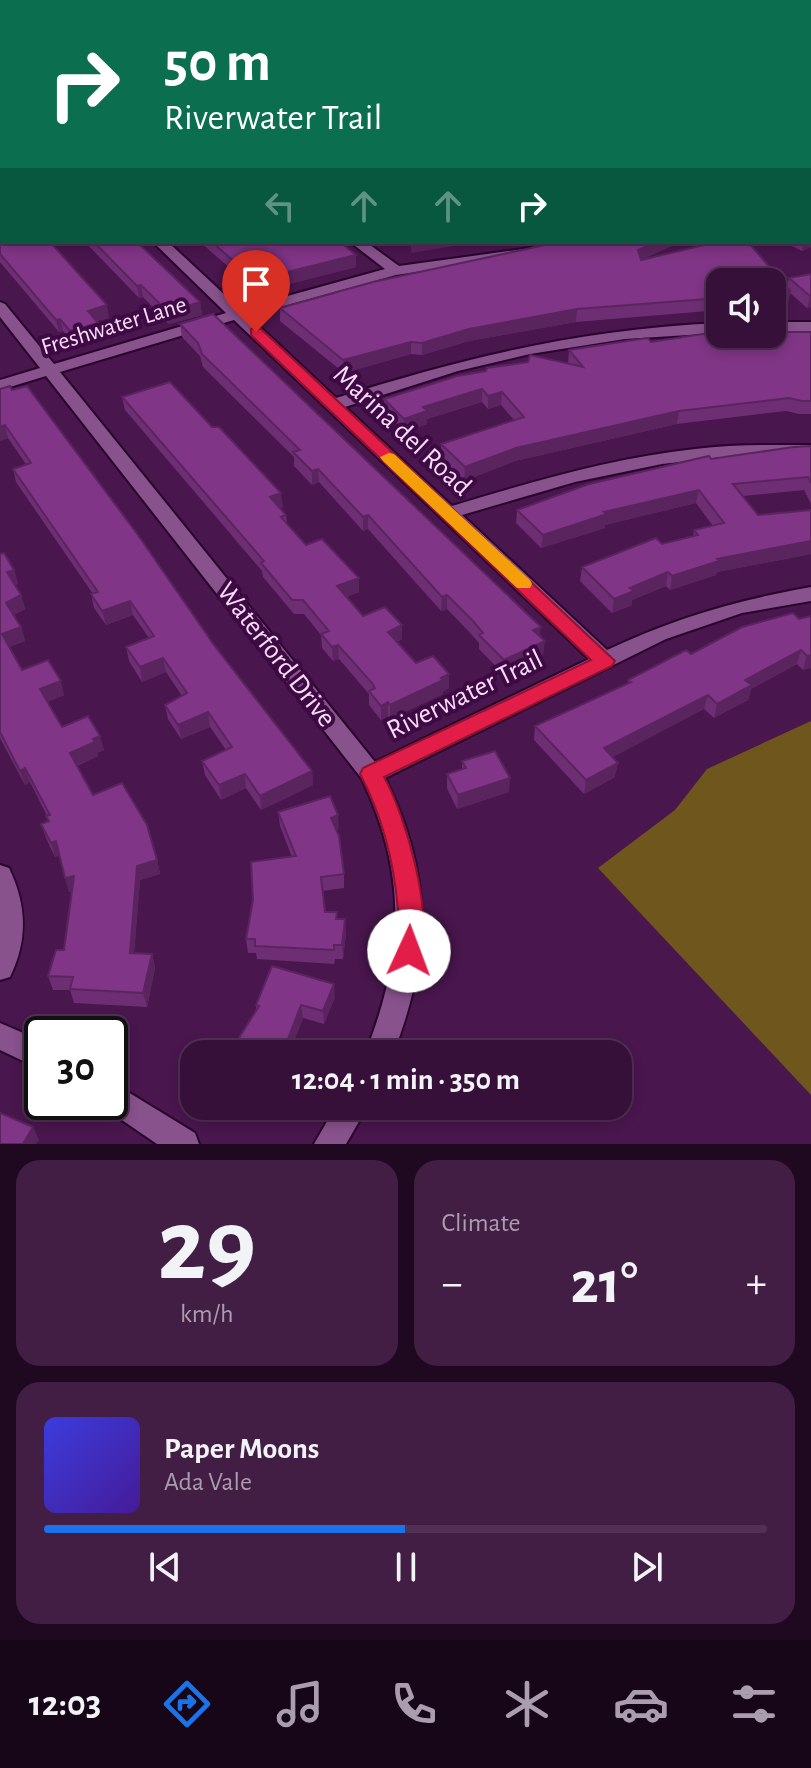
<!DOCTYPE html>
<meta charset="utf-8">
<style>
body{margin:0;font-family:"Alegreya Sans",sans-serif;background:#421e45;color:#f1f3f6;height:100vh;display:flex;flex-direction:column;font-size:30px;white-space:nowrap}
*{box-sizing:border-box;margin:0}
p{font-size:26px;color:#aa9daf}
.icon{flex:none;width:44px;height:44px;fill:none;stroke:currentColor;stroke-width:2;stroke-linecap:round;stroke-linejoin:round}
.map{position:relative;height:1144px;overflow:hidden}
.details{display:flex;flex-direction:column;gap:16px;padding:16px;background:#1e0920;flex:1}
.details>*{flex:none}
.hud{position:absolute;left:0px;top:0px;width:812px;height:244px;box-shadow:0 4px 12px #0003,0 0 0 2px #513054;background:#0b6e4f;color:#fff;overflow:hidden}
.controls{position:absolute;left:706px;top:268px;display:grid;gap:16px}
.controls a{display:grid;place-items:center;width:80px;height:80px;border-radius:16px;background:#37103a;box-shadow:0 4px 12px #0003,0 0 0 2px #513054;font-size:40px}
.speed{position:absolute;left:24px;top:1016px;display:flex;gap:16px;font-size:40px;font-weight:700;text-align:center}
.speed>*{display:grid;place-content:center;width:104px;height:104px;border-radius:50%;background:#37103a;box-shadow:0 4px 12px #0003,0 0 0 2px #513054;line-height:1}
.speed .limit{border:4px solid #111;border-radius:12px;background:#fff;color:#111}
.pin{position:absolute;display:grid;place-items:center;width:68px;height:68px;color:#fff;margin:-82px -34px;border-radius:50% 50% 50% 0;rotate:-45deg;box-shadow:0 0 8px #0007}
.pin .icon{rotate:45deg}
.me{position:absolute;width:88px;margin:-44px;rotate:2deg;stroke-linejoin:round;filter:drop-shadow(0 0 6px #0008)}
.turn{display:flex;align-items:center;gap:28px;height:168px;padding:0 32px;font-size:36px}
.turn .icon{width:104px;height:104px;stroke-width:2.5}
.turn b{display:block;font-size:56px;line-height:68px}
.lanes{display:flex;align-items:center;height:76px;padding:0 32px;background:#0003;justify-content:center;gap:40px;direction:ltr}
.lanes .off{opacity:.35}
.big{font-size:60px;font-weight:700;line-height:1.1}
.details .widget{flex:1;display:flex;flex-direction:column;justify-content:center;gap:12px;min-width:0;padding:0 28px;border-radius:24px;background:#421e45}
.details .dial{align-items:center;gap:0}
.dial b{font-size:104px;line-height:1}
.song{display:flex;align-items:center;gap:24px}
.cover{width:96px;height:96px;border-radius:12px;background:linear-gradient(135deg,hsl(240 70% 55%),hsl(260 70% 35%))}
.played{height:8px;border-radius:4px;background:linear-gradient(90deg,#1a73e8 50%,#513054 50%)}
.keys{display:flex;justify-content:space-around;direction:ltr}
.heat{display:flex;justify-content:space-between;align-items:center;font-size:44px;direction:ltr}
.details .tiles{flex:1;display:grid;gap:16px;grid-template-columns:1fr 1fr}
.widget:last-child{grid-column:span 2}
.trip{position:absolute;left:180px;top:1040px;width:452px;height:80px;border-radius:24px;background:#37103a;box-shadow:0 4px 12px #0003,0 0 0 2px #513054;font-weight:700;line-height:80px;text-align:center}
.menu{display:flex;height:128px;justify-content:space-around;align-items:center;background:#160617;color:#aa9daf}
.menu .icon{width:56px;height:56px}
.menu .current{color:#1a73e8}
.menu b{font-size:36px;color:#f1f3f6}
.map>svg:first-child{display:block}
.green{fill:#6f561c}
.lines{fill:none;stroke-linecap:round;stroke-linejoin:round}
.minor-casing{stroke:#2a042d;stroke-width:4}
.secondary-casing{stroke:#2a042d;stroke-width:4}
.minor{fill:#88528c;fill-rule:evenodd}
.secondary{fill:#935597;fill-rule:evenodd}
.wall{fill:#6e2e73}
.shaded-wall{fill:#5a255e}
.building{fill:#803586;stroke:#5a255e;stroke-width:2}
.route{fill:#e11d48;stroke:#92132f;stroke-width:2}
.slow{fill:#f59e0b}
.labels{text-anchor:middle;dominant-baseline:central;stroke-width:8;stroke-linejoin:round;paint-order:stroke}
.far-street-label{font-size:24px;fill:#fadbfb;stroke:#3e0a43}
.street-label{font-size:28px;fill:#fadbfb;stroke:#3e0a43}
</style>
<div class="map">
<svg width="811" height="1144" viewBox="0 0 811 1144">
<rect width="100%" height="100%" fill="#49164e"/>
<path class="green" d="M811,721V1095L598,868L675,810L707,769Z"/>
<g class="lines">
<g class="minor-casing">
<path id="minor" d="M811,182V191H810V182Z
M153,242H168L240,309L385,269L350,242H366L399,266L531,248L533,251L526,255L396,275L248,316L336,398C467,357 582,329 720,323V333L625,339L530,354L458,371L345,407L452,506C531,482 612,458 695,449C733,444 772,445 811,445V455L723,457L662,464L575,482L462,515L607,650C674,618 738,600 811,587V601L742,613L666,639L385,778C433,875 432,954 393,1054H365C404,956 408,876 362,779L46,376L0,390V380L40,368L0,317V302L5,304L54,364L226,313ZM234,320L589,659L375,762L60,372Z
M772,322H811V332H772Z
M0,865L9,868C27,905 28,940 10,977L0,980Z
M0,1023L42,1041V1070L0,1050Z
M110,1081L195,1133L199,1144H157L100,1105L98,1102H110Z
M336,1106H368L346,1144H314Z"/>
</g>
<g class="secondary-casing">
<path id="secondary" d="M769,0H784L785,2H770Z
M810,12H811V20H810Z"/>
</g>
<use href="#minor" class="minor"/>
<use href="#secondary" class="secondary"/>
</g>
<path class="wall" d="M0,190L109,318L97,321L101,335L73,344L63,331L59,332L0,262Z
M811,212V247L802,251L784,242H810Z
M85,242H137L200,302L202,315L169,324L143,297L139,298Z
M200,242H340L356,267L257,292Z
M572,242H680L643,259L717,242H748L787,287L789,278L811,274V307L807,308L790,293L788,303L772,306V282H720V310L576,322L469,341L422,355L411,354L344,373L280,321V308L373,282L545,245Z
M180,324L540,636L543,655L503,674L479,649V643L472,635L447,609L441,611L368,529L363,531L319,482L312,485L294,466V457L203,367L200,356L182,337Z
M811,332V414H799L786,411L677,424L515,461L464,481L441,458V444L514,420L501,405L488,409L482,402L427,419V424L404,432L385,412L384,399L568,364L569,350L651,342Z
M0,389L214,645L312,771L313,785L261,810L246,788L221,800L205,775L202,761L226,750L210,727L181,739L168,719L165,705L182,696L166,672L142,682L129,661L126,647L149,638L133,615L106,625L94,608L91,594H93L16,482L13,469L26,464L8,438L0,441Z
M122,397L283,507L279,508L286,515L287,523L306,545L359,578V592L346,597L363,616L402,639L397,642L416,663L449,688L443,691V694L390,719L388,716L381,720L369,705V694L339,659L333,661L322,648L321,635L304,614H294L263,577L262,571L125,410Z
M811,446V504L804,490L743,496L758,515L811,510V554L717,572L716,575L670,590L666,586L632,600V605L612,613L580,581L582,567L662,544L693,536L694,530L713,526L696,503L605,525V528L541,548L516,523L517,510L711,459Z
M0,554L14,570L18,584L15,585L21,595L25,609L14,615L21,627L25,641L9,647L22,670L64,695L47,702L62,727L104,750L97,753L98,756L77,766L93,795L157,860L160,874L140,880L134,953L152,954L155,968L147,1007L74,1003L70,990H53L48,976L64,950L72,892H69L60,855L55,857L46,838L41,824L48,821L47,816L30,782L25,785L0,738Z
M793,613L811,668L803,670L797,664L751,689L748,700L714,718L704,709L612,757L615,777L584,794L534,740L535,726L628,684V680Z
M462,761L509,792L457,809L447,788V774L462,770Z
M278,812L339,829L336,830L344,874V888L322,891L325,912L338,919L346,933L343,959H335L334,964L257,959L256,953H248L246,939L292,857L280,826Z
M335,997L324,1024L303,1018L294,1041L305,1047L306,1054H229L256,1011V1005Z"/>
<path class="shaded-wall" d="M811,236V247L802,251L804,242H810Z
M411,242H477L411,253Z
M656,242H680L636,262L638,250Z
M356,255V267L257,292L255,280Z
M141,285L143,297L139,298L137,286Z
M790,291L788,303L772,306V294Z
M810,296H811V307L807,308Z
M200,302L202,315L169,324L168,312Z
M107,305L109,318L90,323L88,311Z
M577,309L576,322L469,341L422,355V343L469,329Z
M60,319L63,331L59,332L56,320Z
M98,323L101,335L73,344L70,331Z
M411,342V354L344,373L343,360Z
M482,389V402L427,419V424L404,432V419L423,407Z
M502,392L501,405L488,409V396Z
M679,411L677,424L515,461L464,481L465,467L516,448Z
M5,425L8,438L0,441V427Z
M318,469L319,482L312,485V471Z
M699,490L696,503L605,525V528L541,548L543,535L604,512Z
M281,493L283,507L271,511L270,497Z
M368,515V529L363,531V517Z
M811,541V554L717,572L716,575L670,590L672,576L717,559Z
M14,570L18,584L11,586L7,572Z
M668,572L666,586L632,600V605L612,613L614,599L630,588Z
M359,578V592L338,600L337,586Z
M21,595L25,609L10,617L6,603Z
M447,595V609L441,611L442,597Z
M130,601L133,615L106,625L102,611Z
M402,625V639L388,646V632Z
M21,627L25,641L6,648L2,634Z
M541,627L539,641L533,630Z
M545,641L543,655L503,674L504,660Z
M338,645L339,659L333,661L332,647Z
M801,650L797,664L751,689L748,700L714,718L717,704L745,680Z
M811,655V668L803,670L807,656Z
M163,658L166,672L142,682L140,667Z
M449,674V688L443,691V694L390,719V705Z
M61,681L64,695L44,703L40,689Z
M708,695L704,709L602,763L604,748Z
M388,702V716L381,720V706Z
M208,712L210,727L181,739L178,725Z
M100,736L104,750L97,753L98,756L73,767L70,753Z
M618,763L615,777L584,794L586,780Z
M25,768L30,782L25,785L20,771Z
M312,771L313,785L261,810L260,796Z
M245,774L246,788L221,800L219,785Z
M510,778L509,792L457,809L458,795Z
M338,815L339,829L332,832L331,818Z
M56,841L61,855L55,857L51,843Z
M157,860L160,874L140,880L133,967L130,953L137,866Z
M74,876L78,890L69,892L65,878Z
M345,919L346,933L343,959L342,945Z
M152,954L155,968L147,1007L143,993Z
M334,984L335,997L324,1024L323,1011Z
M301,1005L303,1018L290,1052L288,1039Z
M33,1127L39,1140L36,1144H23Z"/>
<path class="building" d="M69,0H90L91,2H70Z
M125,0H766L772,2H121Z
M0,35H2V49H0Z
M810,55L811,58L810,84Z
M0,59H2V89H0Z
M0,109L2,111V148L0,146Z
M2,189V242H50L107,305L88,311L98,323L70,331L60,319L56,320L0,254V190Z
M811,212V236L810,237V213Z
M94,242H137L200,302L168,312L141,285L137,286Z
M212,242H340L356,255L255,280Z
M572,242H656L638,250L641,260L717,242H748L790,291L772,294V282H720V298L577,309L469,329L422,343L411,342L343,360L280,308L373,282L545,245Z
M811,274V296H810L789,278Z
M213,314L541,627L533,630L545,641L504,660L479,635L483,633L473,621L447,595L442,597L368,515L363,517L318,469L312,471L293,452L300,450L202,354L198,343L180,324Z
M716,332H720V334H772V332H811V401H802L789,398L679,411L516,448L465,467L441,444L524,417L502,392L488,396L482,389L423,407L427,411L404,419L384,399L457,376L486,371L487,368L528,362L530,355L583,367L569,350L627,341L648,338L651,342Z
M170,382L212,427H219L281,493L270,497L286,515L281,517L306,545L322,539L359,578L337,586L363,616L385,607L402,625L388,632L416,663L433,656L449,674L441,678L443,680L390,705L388,702L381,706L369,691L375,688L372,683L338,645L332,647L321,634L329,631L303,600H292L261,563L264,561L122,397Z
M10,386L12,390L27,386L138,535L214,645L312,771L260,796L245,774L219,785L202,761L232,747L208,712L178,725L165,705L187,693L163,658L140,667L126,647L154,636L130,601L102,611L91,594L98,592L13,469L31,463L5,425L0,427V389Z
M811,446V483L808,477L733,484L758,515L811,510V541L717,559L719,561L672,576L668,572L630,588L634,591L614,599L582,567L656,538L662,544L698,535L694,530L724,523L699,490L604,512L607,514L543,535L517,510L589,484L709,456L711,459L794,447Z
M4,553L14,570L7,572L21,595L6,603L21,627L2,634L22,670L48,660L61,681L40,689L62,727L88,716L100,736L93,739L95,742L70,753L93,795L122,783L147,825L157,860L137,866L130,953L152,954L143,993L70,989L73,977L48,976L56,950H64L74,876L65,878L56,841L51,843L41,824L49,821L46,816L50,815L25,768L20,771L0,732V554Z
M793,613L799,619L811,616V655L807,656L801,650L745,680L752,685L717,704L708,695L604,748L618,763L586,780L535,726L631,682L628,680L686,650L691,654L742,627Z
M495,751L510,778L458,795L447,774L466,768L462,761Z
M330,796L338,815L331,818L339,836L344,874L321,877L325,912H337L336,919H345L342,945H334V950L255,946V939H246L253,900L251,862L296,856L278,812Z
M272,966L334,984L323,1011L301,1005L288,1039L305,1047L301,1054H229L259,1006L256,1005Z
M0,1113L33,1127L23,1144H0Z"/>
<path class="route" d="M256,328L261,329L615,661L612,666L384,777C405,814 436,919 418,959L409,962L400,959C393,944 399,926 398,910C394,862 383,817 360,774L363,768L591,660L251,335V329Z"/>
<path class="slow" d="M389,453L394,454L530,580L532,584L530,588H517L383,461L380,457Z"/>
<g class="labels">
<g class="far-street-label">
<text transform="translate(114 326) rotate(-17)">Freshwater Lane</text>
</g>
<g class="street-label">
<text transform="translate(402 431) rotate(43)">Marina del Road</text>
<text transform="translate(276 655) rotate(52)">Waterford Drive</text>
<text transform="translate(465 695) rotate(-26)">Riverwater Trail</text>
</g>
</g>
</svg>
<div class="controls">
<a><svg class="icon" aria-label="sound" viewBox="0 0 24 24"><path d="M4 9h4l5-4v14l-5-4H4zM17 9q2 3 0 6"/></svg></a>
</div>
<div class="speed"><div class="limit">30</div></div>
<div class="pin" style="left:256px;top:332px;background:#d93025"><svg class="icon" aria-label="arrive" viewBox="0 0 24 24"><path d="M6 21V4h12l-3 4 3 4H6"/></svg></div>
<svg class="me" style="left:409px;top:951px" viewBox="-20 -20 40 40"><circle r="19" fill="#fff"/><path d="M0-13L10 11 0 6-10 11z" fill="#e11d48"/></svg>
<div class="trip">12:04 · 1 min · 350 m</div>
<div class="hud">
<div class="turn"><svg class="icon" aria-label="right" viewBox="0 0 24 24"><path d="M7 20v-9h11M14 6l5 5-5 5"/></svg><div><b>50 m</b>Riverwater Trail</div></div>
<div class="lanes"><svg class="icon off" aria-label="left" viewBox="0 0 24 24"><path d="M17 20v-9H6M10 6l-5 5 5 5"/></svg><svg class="icon off" aria-label="ahead" viewBox="0 0 24 24"><path d="M12 20V5M6 11l6-6 6 6"/></svg><svg class="icon off" aria-label="ahead" viewBox="0 0 24 24"><path d="M12 20V5M6 11l6-6 6 6"/></svg><svg class="icon" aria-label="right" viewBox="0 0 24 24"><path d="M7 20v-9h11M14 6l5 5-5 5"/></svg></div>
</div>
</div>
<section class="details">
<div class="tiles">
<div class="widget dial"><b>29</b><p>km/h</p></div>
<div class="widget"><p>Climate</p>
<div class="heat"><a>−</a><b class="big">21°</b><a>+</a></div>
</div>
<div class="widget">
<div class="song"><i class="cover"></i><div><b>Paper Moons</b><p>Ada Vale</p></div></div>
<div class="played"></div>
<div class="keys"><svg class="icon" aria-label="previous" viewBox="0 0 24 24"><path d="M18 5L8 12l10 7zM5 5v14"/></svg><svg class="icon" aria-label="pause" viewBox="0 0 24 24"><path d="M8 5v14M16 5v14"/></svg><svg class="icon" aria-label="next" viewBox="0 0 24 24"><path d="M6 5l10 7-10 7zM19 5v14"/></svg></div>
</div>
</div>
</section>
<nav class="menu">
<b>12:03</b>
<svg class="icon current" aria-label="directions" viewBox="0 0 24 24"><path d="M12 3l9 9-9 9-9-9zM9 14v-3h6M13 9l2 2-2 2"/></svg>
<svg class="icon" aria-label="music" viewBox="0 0 24 24"><path d="M9 18V5l10-2v13"/><circle cx="6" cy="18" r="3"/><circle cx="16" cy="16" r="3"/></svg>
<svg class="icon" aria-label="phone" viewBox="0 0 24 24"><path d="M5 4h4l2 5-3 2q2 4 5 5l2-3 5 2v4C11 20 4 13 5 4z"/></svg>
<svg class="icon" aria-label="climate" viewBox="0 0 24 24"><path d="M12 3v18M4 7l16 10M4 17L20 7"/></svg>
<svg class="icon" aria-label="car" viewBox="0 0 24 24"><path d="M5 17H2v-5l4-1 3-4h7l3 4 3 1v5h-3M9 17h6M6 11h13"/><circle cx="7" cy="17" r="2"/><circle cx="17" cy="17" r="2"/></svg>
<svg class="icon" aria-label="filters" viewBox="0 0 24 24"><path d="M4 7h16M4 17h16"/><circle cx="9" cy="7" r="2"/><circle cx="15" cy="17" r="2"/></svg>
</nav>
